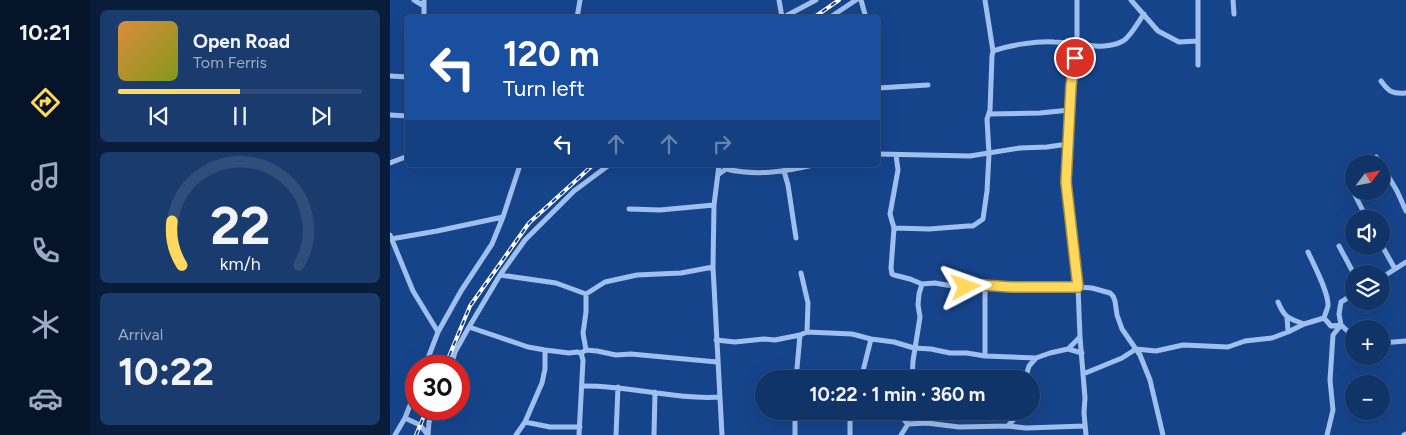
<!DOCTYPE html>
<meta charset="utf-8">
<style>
body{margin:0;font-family:Figtree,sans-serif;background:#193b6e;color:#f1f3f6;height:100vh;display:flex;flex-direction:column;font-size:19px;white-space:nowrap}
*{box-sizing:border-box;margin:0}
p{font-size:16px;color:#9caac0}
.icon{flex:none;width:28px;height:28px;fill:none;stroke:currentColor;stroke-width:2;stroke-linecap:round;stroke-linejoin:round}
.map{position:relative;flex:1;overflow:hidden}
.drawer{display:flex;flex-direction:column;gap:10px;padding:10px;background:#091c39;width:300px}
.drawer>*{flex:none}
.hud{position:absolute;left:15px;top:15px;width:475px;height:152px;border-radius:5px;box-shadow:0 5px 20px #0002,0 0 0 1px #304e7c;background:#1a4fa0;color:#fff;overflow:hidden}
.needle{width:32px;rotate:58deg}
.controls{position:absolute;left:955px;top:155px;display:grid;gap:10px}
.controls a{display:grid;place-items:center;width:45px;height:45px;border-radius:50%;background:#103368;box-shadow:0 5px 20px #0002,0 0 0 1px #304e7c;font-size:25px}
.speed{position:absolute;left:15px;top:355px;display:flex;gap:10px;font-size:25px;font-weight:700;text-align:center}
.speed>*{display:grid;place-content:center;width:65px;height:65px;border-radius:50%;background:#103368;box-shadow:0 5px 20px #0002,0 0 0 1px #304e7c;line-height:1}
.speed .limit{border:8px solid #d22;background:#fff;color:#111}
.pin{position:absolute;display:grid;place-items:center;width:42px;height:42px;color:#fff;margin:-21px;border:2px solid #fff;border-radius:50%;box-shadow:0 1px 5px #0007}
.me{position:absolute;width:55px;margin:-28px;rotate:86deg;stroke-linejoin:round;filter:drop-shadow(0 0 4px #0008)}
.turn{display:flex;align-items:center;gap:18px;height:105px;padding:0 15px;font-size:22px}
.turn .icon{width:65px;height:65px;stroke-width:2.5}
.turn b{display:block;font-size:35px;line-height:42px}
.lanes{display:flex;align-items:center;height:48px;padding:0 15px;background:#0003;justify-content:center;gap:25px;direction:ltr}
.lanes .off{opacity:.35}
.big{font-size:38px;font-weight:700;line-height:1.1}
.drawer .tile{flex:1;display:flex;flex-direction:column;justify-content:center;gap:8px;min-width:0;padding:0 18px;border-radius:8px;background:#193b6e}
.drawer .dial{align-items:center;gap:0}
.dial svg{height:130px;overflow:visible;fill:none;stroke:#304e7c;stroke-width:7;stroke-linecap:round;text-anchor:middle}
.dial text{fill:#f1f3f6;stroke:none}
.song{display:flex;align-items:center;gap:15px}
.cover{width:60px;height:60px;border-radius:8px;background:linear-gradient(135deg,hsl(30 70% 55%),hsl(70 70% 35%))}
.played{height:5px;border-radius:2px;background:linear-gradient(90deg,#ffd85d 50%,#304e7c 50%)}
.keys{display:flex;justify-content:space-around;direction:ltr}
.trip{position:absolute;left:365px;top:370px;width:285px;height:50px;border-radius:25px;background:#103368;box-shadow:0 5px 20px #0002,0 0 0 1px #304e7c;font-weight:700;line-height:50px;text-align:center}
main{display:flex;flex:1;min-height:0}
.tab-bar{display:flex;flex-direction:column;width:90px;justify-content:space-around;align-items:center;background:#06142a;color:#9caac0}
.tab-bar .icon{width:35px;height:35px}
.tab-bar .active{color:#ffd85d}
.tab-bar b{font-size:22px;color:#f1f3f6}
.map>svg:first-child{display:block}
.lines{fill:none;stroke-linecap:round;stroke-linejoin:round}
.minor{stroke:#9fc0ef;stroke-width:5}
.rail-casing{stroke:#fff;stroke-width:4}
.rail{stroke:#16448b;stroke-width:2;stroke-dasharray:5.5;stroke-linecap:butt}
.route-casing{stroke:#a68c3c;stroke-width:12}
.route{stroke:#ffd85d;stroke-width:9}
</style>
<main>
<nav class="tab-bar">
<b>10:21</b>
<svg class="icon active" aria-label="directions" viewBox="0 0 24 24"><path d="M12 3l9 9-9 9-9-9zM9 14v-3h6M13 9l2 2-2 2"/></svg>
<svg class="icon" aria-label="music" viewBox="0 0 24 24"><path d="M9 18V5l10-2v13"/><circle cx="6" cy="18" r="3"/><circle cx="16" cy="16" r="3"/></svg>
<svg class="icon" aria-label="phone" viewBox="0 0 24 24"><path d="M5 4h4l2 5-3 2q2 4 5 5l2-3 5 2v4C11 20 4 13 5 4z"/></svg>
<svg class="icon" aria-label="climate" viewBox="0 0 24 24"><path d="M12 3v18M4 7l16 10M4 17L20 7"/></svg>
<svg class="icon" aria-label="car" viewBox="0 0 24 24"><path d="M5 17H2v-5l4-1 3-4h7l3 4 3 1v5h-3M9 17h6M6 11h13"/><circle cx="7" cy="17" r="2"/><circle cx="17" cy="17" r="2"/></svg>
</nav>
<section class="drawer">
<div class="tile">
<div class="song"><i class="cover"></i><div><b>Open Road</b><p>Tom Ferris</p></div></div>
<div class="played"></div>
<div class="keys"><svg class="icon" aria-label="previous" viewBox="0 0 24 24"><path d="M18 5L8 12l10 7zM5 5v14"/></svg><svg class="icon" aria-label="pause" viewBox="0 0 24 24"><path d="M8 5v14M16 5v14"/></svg><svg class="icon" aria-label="next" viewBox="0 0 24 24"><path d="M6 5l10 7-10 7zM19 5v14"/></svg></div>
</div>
<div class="tile dial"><svg viewBox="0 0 100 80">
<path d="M14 69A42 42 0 1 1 86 69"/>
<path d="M14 69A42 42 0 0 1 8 42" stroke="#ffd85d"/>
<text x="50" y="56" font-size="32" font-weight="700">22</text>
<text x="50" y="72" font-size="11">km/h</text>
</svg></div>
<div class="tile"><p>Arrival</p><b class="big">10:22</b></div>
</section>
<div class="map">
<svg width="1016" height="435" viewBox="0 0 1016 435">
<rect width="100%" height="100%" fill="#16448b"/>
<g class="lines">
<path class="minor" d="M24,0L34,6
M34,0V18
M389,0L392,17
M471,0L476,18
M687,0V43L681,86L676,182L688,287L690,337L695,398L694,413L696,435
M741,0L768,31L789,42L808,41
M808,0V65
M843,0L844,14
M187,18L190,0
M392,18L426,0
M439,18L466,0
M603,51C620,45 646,41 664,42C685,42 713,52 733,41C741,36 748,22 754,14
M0,76L18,77
M991,81C999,92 1002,94 1016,93
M488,88L538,85
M599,114L650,113L680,110
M0,115L18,116
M488,154L580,156L630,148L657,147L678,144
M506,155L508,170L500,214L504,228L501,268L502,274L504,275L520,279L532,284L545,283L568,287L592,285L621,287H688L702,288L720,293L723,296L725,301L727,315L732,329L750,355L760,380L773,435
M986,157L991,164
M0,163L18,156
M991,164L1007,191L1016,211
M329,165L324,205L323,267L332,435
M394,171L398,185L406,238
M329,174L336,169C366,176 394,172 423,165
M962,189L977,219
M239,209L270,210L324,205
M504,228L539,229L578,226H583L593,219L597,191L599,154L597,119L600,110L602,56L603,51L595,0
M0,235L23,291L48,332
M1,239L47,231L113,217
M991,244L1005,269
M949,246L964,274
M918,252C924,265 939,293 938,306C937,310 935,314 934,318L941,326L951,325L964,337
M411,273L418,303L417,332
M110,275L166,283L196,294L215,282L247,275L291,273L323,267
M991,278L1016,262
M888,302C895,319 899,318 914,324
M897,317L898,332
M79,327L138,347L155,350L179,353L187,352L191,353L193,360L189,435
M326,340L345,342L374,339L385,340L410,335L417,332L462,334L481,339L504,342L524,348L541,349L560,353H577L595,356L646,358L660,353L678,349L692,353
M991,343L1016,341
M678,349L690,337
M196,350L193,333L196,312V294
M191,353L196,350L207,351L226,355L241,354L327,362
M595,356V285
M35,366L48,332L71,291L102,244L113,217L130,165
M61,366L65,352L79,327L110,275L135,240L184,191L219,165
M693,374L732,358L746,349L766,351L793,345L838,347L855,341L882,338L898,332L914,324L934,318
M406,379L410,335
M471,379L481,339
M522,379L523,361L530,317L528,305L529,294L532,284
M635,379L639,366L646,358
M192,386C239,385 284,400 330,397
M405,411V435
M460,411V435
M515,411V421L518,424
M15,418L30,425L38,435
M135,422L160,427H190
M518,424L537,423L569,427L618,426L636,428L695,426
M618,426L631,411
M5,435L15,418L26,390
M38,435L39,422L45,409
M126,435L135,422L152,383L155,369V350
M226,435L228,387
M264,435L265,392
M511,435L518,424
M937,435L943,410L940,380L943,335L951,325L949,314L951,302L964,294
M1014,435L1016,434"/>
<g class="rail-casing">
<path id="rail" d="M423,18L449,0
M55,366L80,306L139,223L203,165
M26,435L37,409"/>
</g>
<use href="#rail" class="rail"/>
</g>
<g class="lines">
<g class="route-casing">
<path id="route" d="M576,287L592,285L621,287H688L676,182L681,86L685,58"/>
</g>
<use href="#route" class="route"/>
</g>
</svg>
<div class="controls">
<a><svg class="needle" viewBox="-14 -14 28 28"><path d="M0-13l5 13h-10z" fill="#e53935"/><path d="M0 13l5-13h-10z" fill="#9caac0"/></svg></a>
<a><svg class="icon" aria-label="sound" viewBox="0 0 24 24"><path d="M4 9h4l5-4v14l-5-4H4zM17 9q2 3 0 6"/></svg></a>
<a><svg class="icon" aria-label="layers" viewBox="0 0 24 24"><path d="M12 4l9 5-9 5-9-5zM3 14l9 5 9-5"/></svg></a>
<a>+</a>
<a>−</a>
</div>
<div class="speed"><div class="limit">30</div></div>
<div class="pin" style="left:685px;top:58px;background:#d93025"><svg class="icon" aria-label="arrive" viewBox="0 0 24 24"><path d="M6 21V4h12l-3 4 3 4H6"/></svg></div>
<svg class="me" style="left:576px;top:287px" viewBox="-20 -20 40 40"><path d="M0-17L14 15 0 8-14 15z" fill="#ffd85d" stroke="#fff" stroke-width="4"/></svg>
<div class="trip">10:22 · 1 min · 360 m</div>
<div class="hud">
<div class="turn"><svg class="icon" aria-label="left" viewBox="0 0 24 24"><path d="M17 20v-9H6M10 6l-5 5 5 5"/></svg><div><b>120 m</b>Turn left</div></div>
<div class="lanes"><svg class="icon" aria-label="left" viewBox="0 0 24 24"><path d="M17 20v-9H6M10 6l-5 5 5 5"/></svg><svg class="icon off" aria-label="ahead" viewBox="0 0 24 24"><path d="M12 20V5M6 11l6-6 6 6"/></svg><svg class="icon off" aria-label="ahead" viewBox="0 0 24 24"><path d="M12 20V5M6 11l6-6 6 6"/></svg><svg class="icon off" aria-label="right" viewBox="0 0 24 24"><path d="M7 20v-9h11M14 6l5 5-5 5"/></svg></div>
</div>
</div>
</main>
